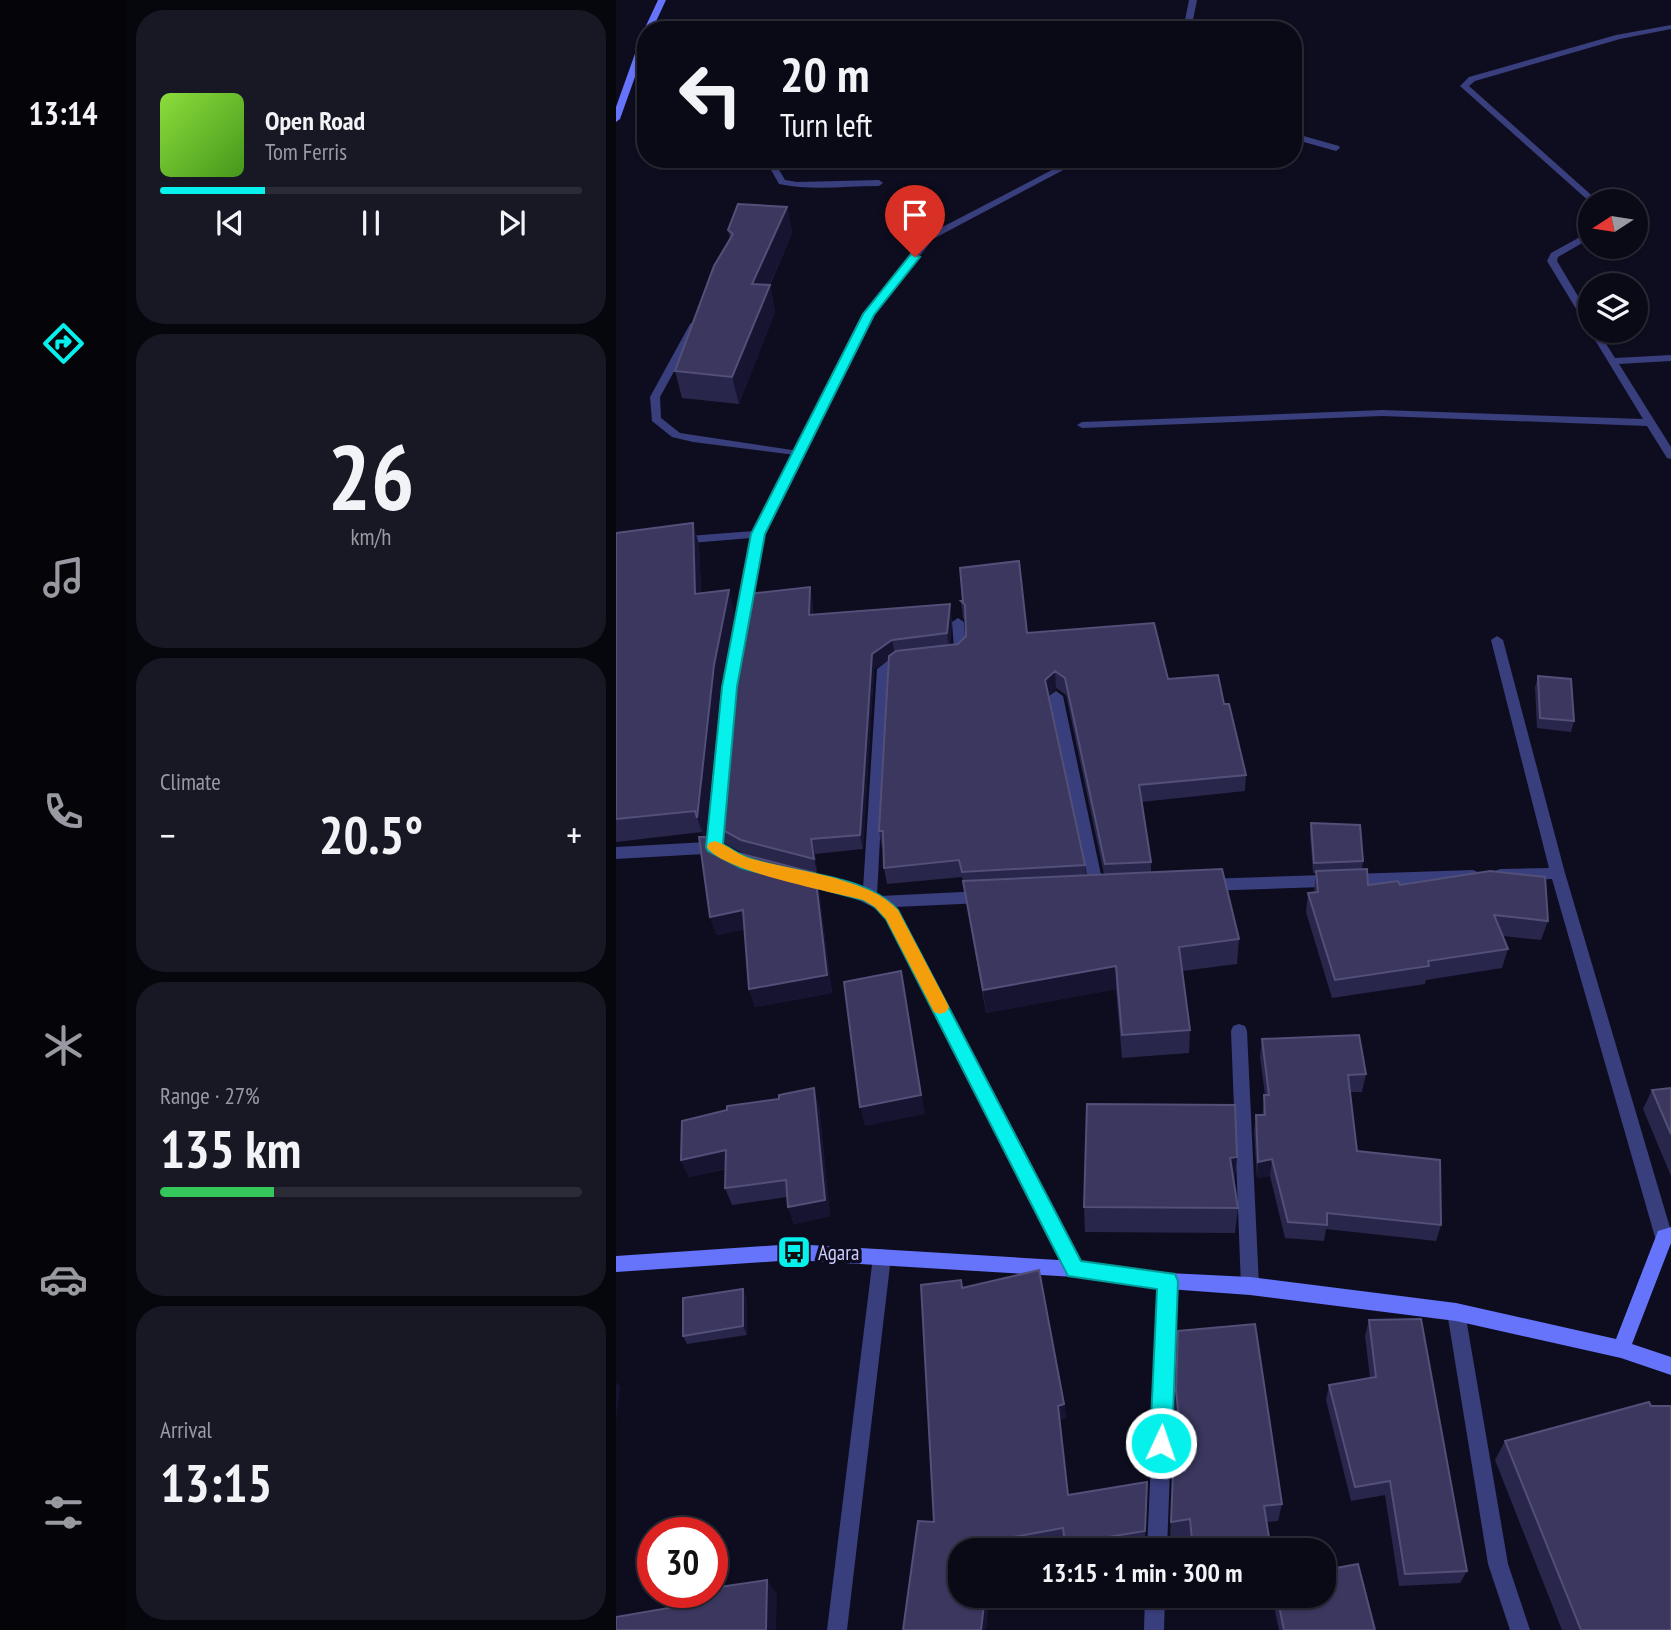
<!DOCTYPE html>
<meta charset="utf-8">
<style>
body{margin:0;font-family:"PT Sans Narrow",sans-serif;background:#181824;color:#f1f3f6;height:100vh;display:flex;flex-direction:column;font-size:26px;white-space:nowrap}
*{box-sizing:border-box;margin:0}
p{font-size:23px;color:#999aa1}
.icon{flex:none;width:38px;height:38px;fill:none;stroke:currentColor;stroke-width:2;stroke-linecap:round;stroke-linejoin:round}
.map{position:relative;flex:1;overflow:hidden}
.sheet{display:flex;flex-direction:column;gap:10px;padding:10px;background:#06060d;width:490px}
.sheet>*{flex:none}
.top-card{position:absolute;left:21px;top:21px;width:665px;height:147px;border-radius:28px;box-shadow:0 2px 5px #0004,0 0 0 2px #2a2b36;background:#0a0a17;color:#f1f3f6;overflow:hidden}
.needle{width:46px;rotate:258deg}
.buttons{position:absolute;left:962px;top:189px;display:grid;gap:14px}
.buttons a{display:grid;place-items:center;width:70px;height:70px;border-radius:50%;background:#0a0a17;box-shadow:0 2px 5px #0004,0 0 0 2px #2a2b36;font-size:35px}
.speed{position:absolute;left:21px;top:1517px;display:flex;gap:14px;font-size:35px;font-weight:700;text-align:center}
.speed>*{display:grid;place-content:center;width:91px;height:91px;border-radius:50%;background:#0a0a17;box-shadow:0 2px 5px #0004,0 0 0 2px #2a2b36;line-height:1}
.speed .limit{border:10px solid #d22;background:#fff;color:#111}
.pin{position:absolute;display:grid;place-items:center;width:60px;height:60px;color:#fff;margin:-72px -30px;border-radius:50% 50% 50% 0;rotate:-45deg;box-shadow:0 0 7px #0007}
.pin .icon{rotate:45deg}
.me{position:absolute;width:77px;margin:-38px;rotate:3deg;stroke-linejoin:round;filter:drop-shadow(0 0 5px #0008)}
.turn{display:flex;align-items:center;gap:24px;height:147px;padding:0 28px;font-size:32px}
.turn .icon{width:91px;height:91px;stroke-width:2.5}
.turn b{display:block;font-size:49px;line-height:60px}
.big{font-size:52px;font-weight:800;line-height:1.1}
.sheet .card{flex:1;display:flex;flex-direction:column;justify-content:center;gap:10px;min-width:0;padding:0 24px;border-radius:28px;background:#181824}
.sheet .dial{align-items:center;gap:0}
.dial b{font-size:91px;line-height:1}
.song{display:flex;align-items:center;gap:21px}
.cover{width:84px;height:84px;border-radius:10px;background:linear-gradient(135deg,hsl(90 70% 55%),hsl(100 70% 35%))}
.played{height:7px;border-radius:4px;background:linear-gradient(90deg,#06f0ec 25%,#2a2b36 25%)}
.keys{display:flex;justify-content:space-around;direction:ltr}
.heat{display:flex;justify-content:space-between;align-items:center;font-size:38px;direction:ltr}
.charge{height:10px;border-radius:5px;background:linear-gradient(90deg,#34c759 27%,#2a2b36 0)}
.trip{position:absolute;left:332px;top:1538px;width:388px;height:70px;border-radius:28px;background:#0a0a17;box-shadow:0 2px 5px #0004,0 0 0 2px #2a2b36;font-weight:800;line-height:70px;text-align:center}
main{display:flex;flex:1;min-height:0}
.menu{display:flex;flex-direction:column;width:126px;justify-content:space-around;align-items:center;background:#040409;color:#999aa1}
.menu .icon{width:49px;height:49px}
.menu .current{color:#06f0ec}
.menu b{font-size:32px;color:#f1f3f6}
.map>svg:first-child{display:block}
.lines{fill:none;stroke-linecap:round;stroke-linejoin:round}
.lane{fill:#393e7d;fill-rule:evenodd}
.street{fill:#393e7d;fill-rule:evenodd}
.secondary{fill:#6674fb;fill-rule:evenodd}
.wall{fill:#29264c;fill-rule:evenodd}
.shaded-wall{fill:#171432}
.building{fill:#3b375f;stroke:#524f78;stroke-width:2}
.route{fill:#06f0ec;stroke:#049c99;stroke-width:2}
.slow{fill:#f59e0b}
.labels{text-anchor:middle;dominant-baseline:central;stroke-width:7;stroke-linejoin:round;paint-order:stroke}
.near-poi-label{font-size:21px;fill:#ccccfe;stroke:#0e0d1f;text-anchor:start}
</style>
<main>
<nav class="menu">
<b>13:14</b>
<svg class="icon current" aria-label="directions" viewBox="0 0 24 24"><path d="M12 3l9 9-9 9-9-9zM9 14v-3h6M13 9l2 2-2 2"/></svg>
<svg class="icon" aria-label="music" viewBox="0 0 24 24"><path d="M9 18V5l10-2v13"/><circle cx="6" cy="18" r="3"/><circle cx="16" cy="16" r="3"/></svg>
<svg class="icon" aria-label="phone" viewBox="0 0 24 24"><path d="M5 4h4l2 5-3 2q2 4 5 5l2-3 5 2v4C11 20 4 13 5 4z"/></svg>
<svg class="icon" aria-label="climate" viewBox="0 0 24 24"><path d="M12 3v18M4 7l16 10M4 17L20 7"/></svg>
<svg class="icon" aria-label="car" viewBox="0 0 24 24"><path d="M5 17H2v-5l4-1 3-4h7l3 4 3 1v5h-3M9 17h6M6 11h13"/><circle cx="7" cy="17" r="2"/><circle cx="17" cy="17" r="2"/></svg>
<svg class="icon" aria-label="filters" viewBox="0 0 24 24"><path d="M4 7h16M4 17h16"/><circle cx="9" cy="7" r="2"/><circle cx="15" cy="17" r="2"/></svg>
</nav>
<section class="sheet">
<div class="card">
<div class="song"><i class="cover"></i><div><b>Open Road</b><p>Tom Ferris</p></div></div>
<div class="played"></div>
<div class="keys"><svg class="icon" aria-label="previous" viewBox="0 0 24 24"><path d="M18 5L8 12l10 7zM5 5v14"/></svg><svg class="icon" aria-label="pause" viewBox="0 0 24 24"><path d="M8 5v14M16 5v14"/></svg><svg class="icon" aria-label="next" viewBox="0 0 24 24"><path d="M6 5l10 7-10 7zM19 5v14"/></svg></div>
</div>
<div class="card dial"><b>26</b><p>km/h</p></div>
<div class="card"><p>Climate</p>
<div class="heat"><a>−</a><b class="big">20.5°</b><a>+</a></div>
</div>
<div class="card"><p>Range · 27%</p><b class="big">135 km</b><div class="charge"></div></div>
<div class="card"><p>Arrival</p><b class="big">13:15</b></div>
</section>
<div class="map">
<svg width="1055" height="1630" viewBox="0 0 1055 1630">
<rect width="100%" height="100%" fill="#0e0d1f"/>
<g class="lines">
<path class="lane" d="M677,133L723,146L724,148L720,151L677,139Z
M156,159H164L162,168L169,180L181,182L263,180L267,183L263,186C230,186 195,191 163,184L154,168Z
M79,321L84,324L44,397L45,418L64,433L183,451L189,454L187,456L77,442L56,437L36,421L34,397L74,324Z"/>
<path class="street" d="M573,0H581L575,30H567Z
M1055,25V29L1004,39L859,81L853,86L982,201L975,203L844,86L853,77L1000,35Z
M457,159H468L317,239L258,315L148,534L119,687L105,845L108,849L106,853L0,859V847L91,842L107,687L135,538L63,544L57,540L59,537L138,531L248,314L311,235Z
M975,231V238L942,257L941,261L975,318V331H982L999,358L1055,355V361L1003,364L1055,447V459L1051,458L1031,426L766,416L466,428L461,425L466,422L766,410L1027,419L931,261L935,253Z
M342,618L348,622L350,651L336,660L330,656L338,649L336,622Z
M881,636L887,640L949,873L1055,1231L1054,1243L1048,1245L1042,1243L1039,1237L936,879L884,881L879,879L877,875L879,871L884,869L933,868L875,640Z
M291,656L297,660L296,663L282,666L273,671L261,895L264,896L367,891L372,893L374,897L372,901L367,903L279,907L465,1263L468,1269L465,1275L459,1277L453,1275L272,918C244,894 211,892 178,881L176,877L178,873L183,871L247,889L261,669L274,659Z
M440,691L447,696L488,889L486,893H476L474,889L433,696Z
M857,870L862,872L864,876L862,880L857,882L590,891L585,889L583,885L585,881L590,879Z
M623,1024L629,1026L631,1031L643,1286L640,1292L634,1295L628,1292L625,1286L615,1031L617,1026Z
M266,1249L272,1251L275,1257L231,1630H211L257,1257L260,1251Z
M552,1273L558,1275L561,1281L551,1550H531L543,1281L546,1275Z
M840,1303L846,1306L849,1312L892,1564L914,1630H894L872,1564L831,1312L834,1306Z
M529,1596H549L548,1630H528Z"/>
<path class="secondary" d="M42,0H50L36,30H30V46L4,119L0,122V107L26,34L30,32L28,30Z
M1055,1227V1243L1016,1344L1055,1357V1375L1005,1358L840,1321L634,1295L552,1289L459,1277L178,1260L0,1272V1256L178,1244L459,1261L552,1273L634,1277L840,1303L1000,1339L1042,1231Z"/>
</g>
<path class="wall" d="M101,159H136V164L103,166Z
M171,207L176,233L154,285L159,312L123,404L66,398L59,371L114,238L112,230Z
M77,523L83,545L85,593L118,612L104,687L89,837L118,852L203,891L216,993L139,1007L133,989L129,929L101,935L94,917L88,837L86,832L0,842V533Z
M345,601L411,633L552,679L608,704L630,775L629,791L525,802L535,862V872L623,939L621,964L566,971L574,1030L573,1053L506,1058L500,989L370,1013L346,877L271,884L268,868L267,847L266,848L263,831L272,660L258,669L247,849L199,854L201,873L130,855L108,843L103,828L197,602V615L336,619L334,645L342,644L350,636L349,621L347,618ZM440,688L450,695L488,874L470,875L469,865L433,695Z
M922,676L958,721L955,732L921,728L919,687Z
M695,823L747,861L746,869L752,885H784L932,921L925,940L887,936L892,949L886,968L810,980L809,984L716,998L690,912L692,893L698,892L700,873H697L694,834Z
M646,1039L750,1074L746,1092H734L741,1151L825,1225L820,1241L710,1229L708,1241L669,1238L654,1176L641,1178L638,1132L640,1115H646L649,1095L644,1057Z
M1055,1088V1176L1027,1109L1036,1090Z
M203,1106L214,1216L178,1224L172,1207L171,1197L116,1205L109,1188L110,1169L73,1177L65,1160Z
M621,1157L618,1183L622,1208L619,1233L469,1232L468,1207Z
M423,1270L448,1404L450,1418L443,1420L452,1495L531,1482L529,1543L485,1550H450L448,1540L389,1550H345V1596H373L370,1630H287L302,1521L318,1522L305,1285L345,1280L347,1288Z
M131,1298V1335L71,1344L67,1336Z
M753,1320L851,1571L844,1583L783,1586L769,1495L735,1501L710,1400L713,1385L754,1378L749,1336Z
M562,1331L666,1504L662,1521L651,1522L655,1550H574L573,1536L554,1539L557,1473L566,1471L559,1411Z
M889,1441L1055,1630H946L879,1460Z
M656,1596H709L759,1630H663Z"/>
<path class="shaded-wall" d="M171,207L176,233L142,311L136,284Z
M154,285L159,312L123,404L116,377Z
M77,523L83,545L86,616L79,594Z
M194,587L197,602L196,631L193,615Z
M113,590L118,612L104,687L89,840L81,818L98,665Z
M334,604L336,619L333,649L331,633Z
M276,640L279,655L258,669L247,849L244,835L256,654Z
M439,671L440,688L430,697L429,680Z
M195,839L199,854L201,873L198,859Z
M199,873L203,891L216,993L139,1007L133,989Z
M127,910L133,928L101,935L94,917Z
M500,966V989L370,1013L367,990Z
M285,971L309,1114L249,1126L244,1107Z
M198,1088L203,1106L214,1216L178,1224L172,1207Z
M110,1150L117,1167L73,1177L65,1160Z
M621,1157L618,1183L614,1158Z
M656,1159L654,1176L641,1178L642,1162Z
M127,1289L131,1298V1335L127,1326Z
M0,1382L4,1387L0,1422Z
M448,1404L450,1418L443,1420L442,1406Z
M151,1580L161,1594L160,1630H150Z
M369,1596H373L370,1630H365Z"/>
<path class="building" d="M122,204L171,207L136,284L154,285L116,377L59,371L98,266L117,234L112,230Z
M77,523L79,594L113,590L98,665L81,818L79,811L0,819V533Z
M403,561L411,633L538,623L552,679L602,675L608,704H613L630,775L523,785L535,862L489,864L449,678L439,671L429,680L469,865L346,872L343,860L268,868L267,831H263L273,656L280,651L342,644L350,636L349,605L345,601H347L344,568Z
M194,587L193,615L334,604L331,633L276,640L256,654L244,835L195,839L198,859L125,840L103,828L117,672L132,594Z
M922,676L955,679L958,721L924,718Z
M695,823L744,825L747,861L698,863Z
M83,837H89L118,852L199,873L211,975L133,989L127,910L94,917Z
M606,869L623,939L563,947L574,1030L506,1035L500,966L367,990L347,881Z
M751,869L752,885L782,881L784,885L874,871L929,877L932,921L878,915L892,949L812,961L813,966L719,980L692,893L702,892L700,871Z
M285,971L305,1095L244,1107L228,982Z
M743,1035L750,1074L732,1075L741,1151L824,1160L825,1225L711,1213V1225L672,1222L656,1159L642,1162L640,1115H649L648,1095H653L646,1039Z
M198,1088L209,1200L172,1207L170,1180L109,1188L110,1150L65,1160L66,1121L111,1110V1106L163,1099V1095Z
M1055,1088V1134L1036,1090Z
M471,1104L619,1105L621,1157L614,1158L622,1208L468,1207Z
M423,1270L448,1404L442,1406L452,1495L531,1482L529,1531L449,1544L447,1528L375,1541L374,1550H345V1596H369L365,1630H287L302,1521L318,1522L305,1285L345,1280L346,1288Z
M127,1289V1326L67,1336V1298Z
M805,1319L851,1571L789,1574L774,1481L739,1487L713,1385L760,1377L753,1320Z
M639,1324L666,1504L648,1506L655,1550H577L574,1519L555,1522L557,1473L569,1471L560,1391L562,1331Z
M1033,1402L1035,1406H1055V1630H965L889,1441Z
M742,1564L759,1630H668L661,1596H709V1570Z
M151,1580L150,1630H0V1617L76,1604L77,1592H96V1588Z"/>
<path class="route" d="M295,254L304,257L258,315L149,534L121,687L107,844C114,848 122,854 130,857C177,875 247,872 282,910L465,1261L559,1274L562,1281L556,1443L553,1450L545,1454L537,1450L534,1443L541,1289L452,1276L270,919L259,907L247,900L125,868L92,851L90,847L106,687L135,534L247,314Z"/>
<path class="slow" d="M99,841C111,845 121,854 133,858C177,871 252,877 282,910L330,1001L333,1007L330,1012L324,1014L318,1012L270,919L259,907L247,900C217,892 105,871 91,847L93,843Z"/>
<defs>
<g id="bus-square" transform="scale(1.75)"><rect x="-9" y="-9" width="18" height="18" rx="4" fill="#06f0ec" stroke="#0e0d1f"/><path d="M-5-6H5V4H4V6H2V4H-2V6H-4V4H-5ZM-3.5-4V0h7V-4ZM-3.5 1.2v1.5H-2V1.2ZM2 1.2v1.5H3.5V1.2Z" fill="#111"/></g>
</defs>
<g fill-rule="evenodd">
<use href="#bus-square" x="178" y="1252"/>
</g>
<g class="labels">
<g class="near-poi-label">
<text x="202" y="1252">Agara</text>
</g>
</g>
</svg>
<div class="buttons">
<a><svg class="needle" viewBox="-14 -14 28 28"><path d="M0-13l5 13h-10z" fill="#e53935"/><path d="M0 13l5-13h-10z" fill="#999aa1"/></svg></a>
<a><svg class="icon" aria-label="layers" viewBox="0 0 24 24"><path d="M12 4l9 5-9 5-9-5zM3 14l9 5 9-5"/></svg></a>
</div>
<div class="speed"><div class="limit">30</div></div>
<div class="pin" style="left:299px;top:257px;background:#d93025"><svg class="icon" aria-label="arrive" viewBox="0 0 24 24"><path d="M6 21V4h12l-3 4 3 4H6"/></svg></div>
<svg class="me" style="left:545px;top:1443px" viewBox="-20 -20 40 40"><circle r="17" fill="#06f0ec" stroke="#fff" stroke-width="3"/><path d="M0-11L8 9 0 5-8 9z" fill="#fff"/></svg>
<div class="trip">13:15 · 1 min · 300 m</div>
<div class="top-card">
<div class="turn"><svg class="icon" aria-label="left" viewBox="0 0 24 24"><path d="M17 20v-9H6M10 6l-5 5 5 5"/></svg><div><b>20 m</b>Turn left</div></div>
</div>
</div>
</main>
